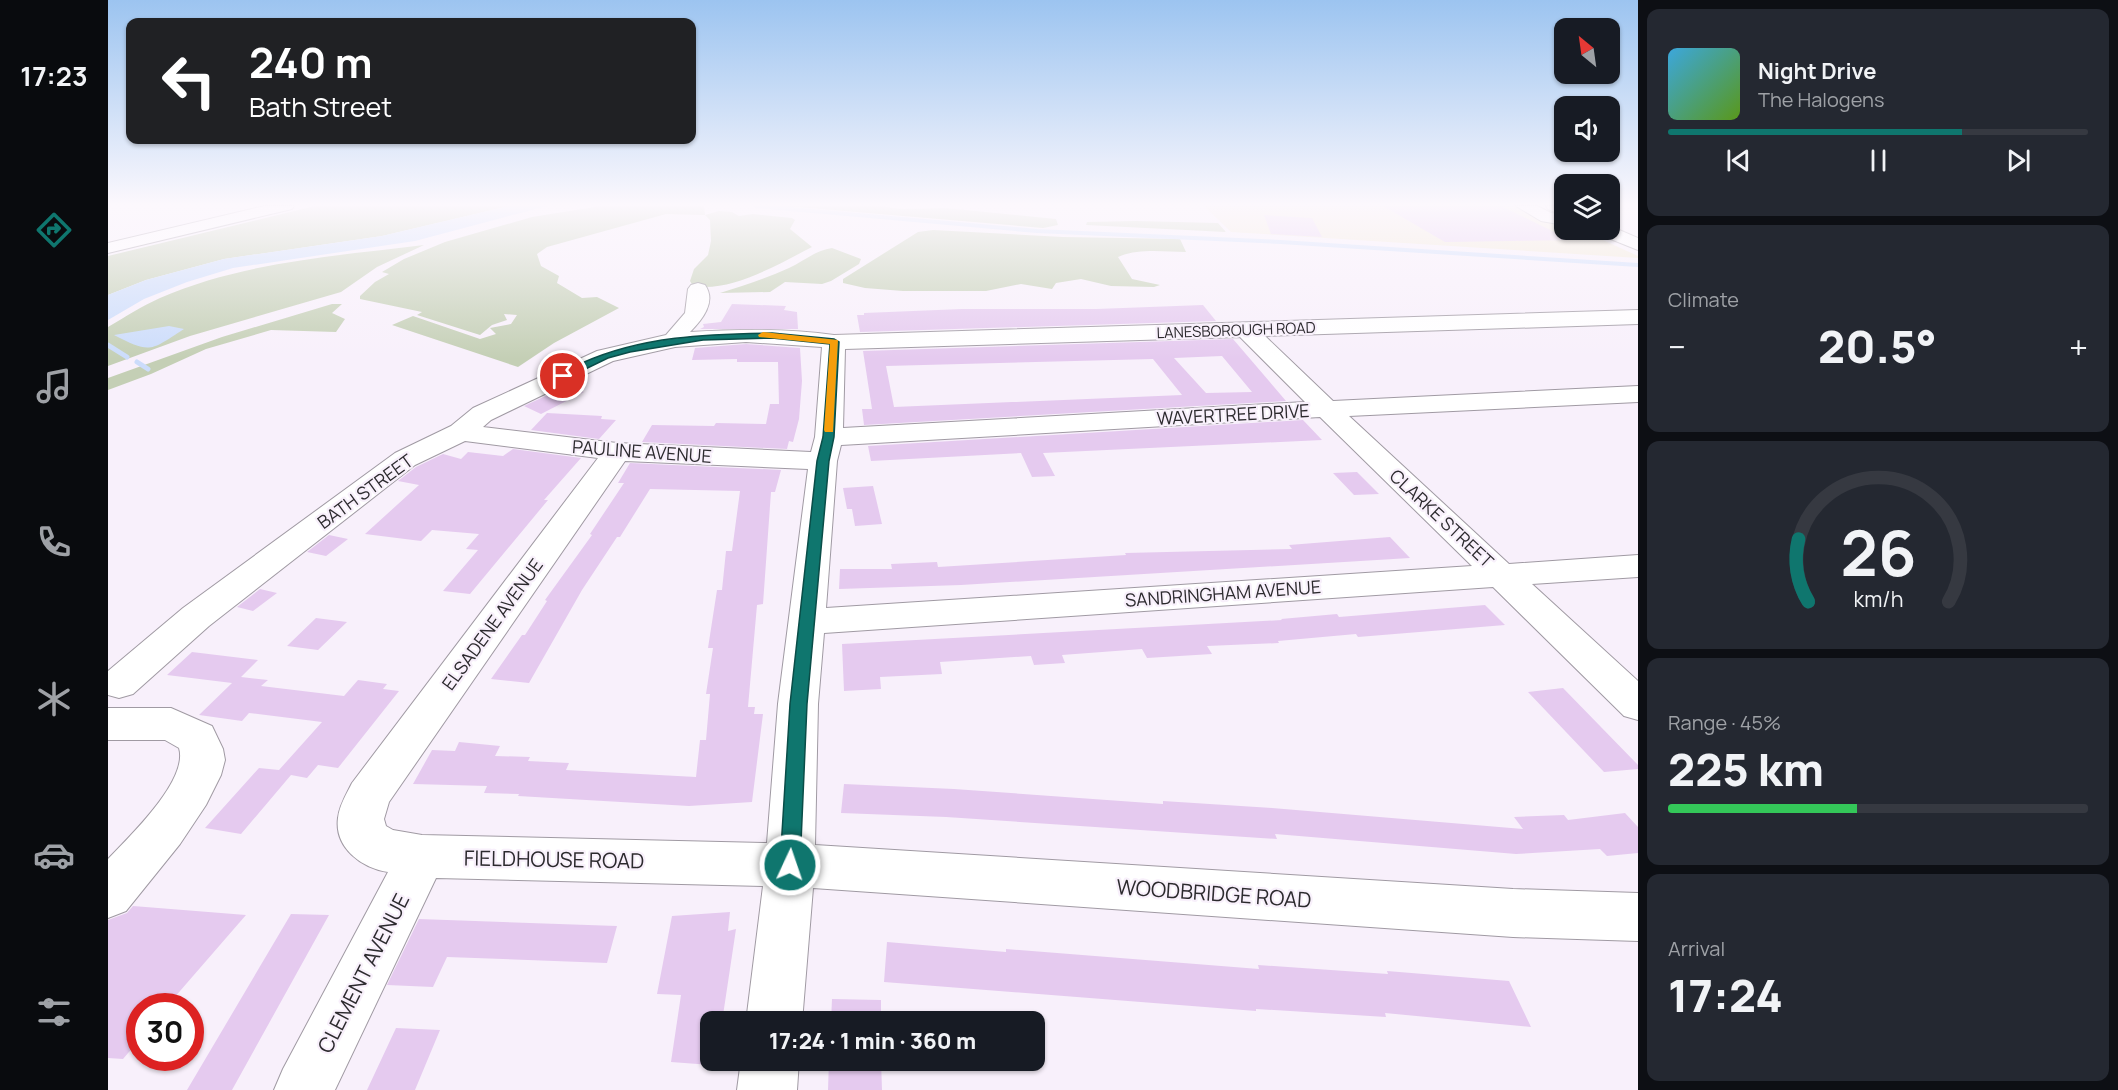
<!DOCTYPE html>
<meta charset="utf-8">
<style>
body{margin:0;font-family:Manrope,sans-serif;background:#242831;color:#f1f3f6;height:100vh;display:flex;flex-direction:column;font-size:22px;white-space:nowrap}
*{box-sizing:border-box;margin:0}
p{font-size:20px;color:#9ea1a6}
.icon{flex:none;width:33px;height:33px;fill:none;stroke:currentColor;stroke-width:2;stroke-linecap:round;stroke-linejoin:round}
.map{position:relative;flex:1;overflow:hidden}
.sheet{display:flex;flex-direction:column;gap:9px;padding:9px;background:#0d0f14;width:480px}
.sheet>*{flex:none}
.top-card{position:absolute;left:18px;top:18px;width:570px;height:126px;border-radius:12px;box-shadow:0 2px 4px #0004;background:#202124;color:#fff;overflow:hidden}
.needle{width:39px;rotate:331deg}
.fabs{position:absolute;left:1446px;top:18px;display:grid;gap:12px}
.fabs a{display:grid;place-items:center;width:66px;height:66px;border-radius:12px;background:#171b24;box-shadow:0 2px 4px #0004;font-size:30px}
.speed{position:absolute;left:18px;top:993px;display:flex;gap:12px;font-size:30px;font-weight:700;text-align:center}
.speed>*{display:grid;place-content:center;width:78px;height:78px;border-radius:50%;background:#171b24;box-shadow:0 2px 4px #0004;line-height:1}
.speed .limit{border:9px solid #d22;background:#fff;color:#111}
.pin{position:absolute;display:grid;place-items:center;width:51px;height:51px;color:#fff;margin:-26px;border:3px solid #fff;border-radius:50%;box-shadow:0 2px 6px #0007}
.me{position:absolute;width:66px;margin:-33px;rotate:3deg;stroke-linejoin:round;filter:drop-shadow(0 0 4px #0008)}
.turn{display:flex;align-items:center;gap:21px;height:126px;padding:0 24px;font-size:27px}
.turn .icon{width:78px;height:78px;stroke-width:2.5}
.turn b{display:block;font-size:42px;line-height:51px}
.big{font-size:45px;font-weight:800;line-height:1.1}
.sheet .widget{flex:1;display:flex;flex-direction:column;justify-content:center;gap:9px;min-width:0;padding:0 21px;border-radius:12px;background:#242831}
.sheet .dial{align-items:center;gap:0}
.dial svg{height:156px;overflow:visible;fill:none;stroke:#363941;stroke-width:7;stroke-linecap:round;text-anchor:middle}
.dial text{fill:#f1f3f6;stroke:none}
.song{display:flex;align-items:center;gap:18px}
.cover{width:72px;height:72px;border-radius:9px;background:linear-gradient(135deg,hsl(200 70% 55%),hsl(90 70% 35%))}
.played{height:6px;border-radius:3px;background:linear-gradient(90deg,#0f766e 70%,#363941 70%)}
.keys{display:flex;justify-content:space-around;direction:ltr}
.heat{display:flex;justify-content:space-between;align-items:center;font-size:33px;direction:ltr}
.charge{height:9px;border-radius:4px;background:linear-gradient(90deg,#34c759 45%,#363941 0)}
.trip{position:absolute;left:592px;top:1011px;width:345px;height:60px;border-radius:12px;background:#171b24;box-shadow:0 2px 4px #0004;font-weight:800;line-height:60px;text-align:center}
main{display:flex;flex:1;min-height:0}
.menu{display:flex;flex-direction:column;width:108px;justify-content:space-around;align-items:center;background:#090b0e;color:#9ea1a6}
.menu .icon{width:42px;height:42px}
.menu .on{color:#0f766e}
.menu b{font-size:27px;color:#f1f3f6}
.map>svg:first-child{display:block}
.industrial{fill:#f2e9d3}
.green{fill:#c4cfb5}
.water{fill:#cbdcfb}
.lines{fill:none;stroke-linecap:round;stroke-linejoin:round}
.stream-far1{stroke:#cbdcfb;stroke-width:4}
.stream{stroke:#cbdcfb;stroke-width:5}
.building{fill:#e5caef;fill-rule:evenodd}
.minor-casing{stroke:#a09aa3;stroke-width:2}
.major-casing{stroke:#a09aa3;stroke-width:2}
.highway-casing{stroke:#a09aa3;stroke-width:2}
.minor{fill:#fff;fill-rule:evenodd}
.major{fill:#fff;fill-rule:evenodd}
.highway{fill:#fff;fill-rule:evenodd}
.route{fill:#0f766e;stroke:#0a4d48;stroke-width:1.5}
.slow{fill:#f59e0b}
.labels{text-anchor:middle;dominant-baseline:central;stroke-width:4.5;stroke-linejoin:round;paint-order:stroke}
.far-street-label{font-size:15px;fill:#2c2a2e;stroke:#f8f0fb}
.street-label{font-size:18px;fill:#2c2a2e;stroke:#f8f0fb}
.near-street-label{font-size:21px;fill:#2c2a2e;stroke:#f8f0fb}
</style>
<main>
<nav class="menu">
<b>17:23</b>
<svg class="icon on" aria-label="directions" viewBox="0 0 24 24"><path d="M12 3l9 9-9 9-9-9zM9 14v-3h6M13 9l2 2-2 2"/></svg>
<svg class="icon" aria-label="music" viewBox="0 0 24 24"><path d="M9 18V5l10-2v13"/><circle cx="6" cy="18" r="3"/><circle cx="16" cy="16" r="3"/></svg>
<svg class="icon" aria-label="phone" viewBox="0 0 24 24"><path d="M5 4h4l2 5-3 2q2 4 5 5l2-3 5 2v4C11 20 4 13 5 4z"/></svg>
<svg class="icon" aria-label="climate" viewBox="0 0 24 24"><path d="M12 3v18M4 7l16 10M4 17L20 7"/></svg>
<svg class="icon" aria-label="car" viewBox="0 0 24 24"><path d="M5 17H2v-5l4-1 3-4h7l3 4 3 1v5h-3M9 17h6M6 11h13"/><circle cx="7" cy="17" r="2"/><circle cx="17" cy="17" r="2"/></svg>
<svg class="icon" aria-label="filters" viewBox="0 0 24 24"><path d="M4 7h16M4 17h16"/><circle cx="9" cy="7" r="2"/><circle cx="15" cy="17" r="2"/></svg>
</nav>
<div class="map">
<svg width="1530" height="1090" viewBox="0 0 1530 1090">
<rect width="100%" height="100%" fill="#f8f0fb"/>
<path class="industrial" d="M1096,206H1411L1455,221L1456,230H1473L1530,256V258L1123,232Z"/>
<path class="green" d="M207,206H401L274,236L116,259L38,280L0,295V256Z
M493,206H596L597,215L611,211L624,212L631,216L645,214L684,218L687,220L682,229L704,247C671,264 622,293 585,286L582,281L586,269L600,255L603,241L602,220L597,215L558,214L439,247L429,254L433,266L451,276L449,283L474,298L489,297L511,308L446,343L410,367L284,325L305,316L372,339L388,334L382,328L403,324L409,315L396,314L399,320L384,325L372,335L309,315L314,312L252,299V296L267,282L281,274L274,272L296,259L337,242L424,217Z
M678,206H769L795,209L837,208L948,219L950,225L935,228Z
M1028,221L1110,223L1118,232L978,225L979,222Z
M825,230L955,237L1072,239L1078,252C1056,252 1031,248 1010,257L1024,279L1052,285L1046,287L1003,286L973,279L948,283L944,289L913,284L878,291H795L757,288L735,283V279L810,232Z
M316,245L269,267L233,292L82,336L0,366V327C17,317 34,306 52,298C134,262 228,256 316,245Z
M724,248L753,259L751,264L723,281L714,284L677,282L662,292L612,293C635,286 659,278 681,268C696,261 708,250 724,248Z
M224,304H234L224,313L237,319L228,332L163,330L98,349L43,374L0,390V378L114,337Z"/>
<path class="water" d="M401,206H439L307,241L125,268L79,282L36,299L0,320V295L38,280L116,259L274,236Z
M61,326L76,329C42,351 43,354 6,335Z"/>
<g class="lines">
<path class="stream-far1" d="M648,206L929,231L1173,242L1530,265"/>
<path class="stream" d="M0,345L19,357
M29,362L40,369"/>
</g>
<path class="building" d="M1275,206H1393L1463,240L1337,242Z
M1156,215L1204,218L1214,237L1163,234Z
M624,304L678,306L676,310L689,312L690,329H592L596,327L595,324L613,322Z
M1095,305L1108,321L752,332L749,315H756V313L854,309H988Z
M1125,339L1178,401L756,425L754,409H764L755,351ZM1114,356L1144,392L1098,393L1066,358ZM1045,359L1074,395L786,407L778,366Z
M638,344L692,348L694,381L691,419L685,442L681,441L679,449L534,442L544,425L606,426L608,423L658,424L662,404H671L670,362H629V359L584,360L587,348Z
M459,386L476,392L433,414L416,406Z
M439,413L494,416L493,419L508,420L491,439L423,430Z
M1195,420L1214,440L935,453L947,476L924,477L913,453L763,461L760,446Z
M405,449L473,458L436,500H440L362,594L335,591L370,550L358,549L371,534L324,530L313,541L257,534L311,485L290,481L308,467L335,454L353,459L360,452L395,456Z
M522,463L673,470L667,492H663L655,604L649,605L640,707H647L646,714H655L644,802L581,806L410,796L411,794L376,793L379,786L305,784L324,750L347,751L351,742L392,746L387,756L422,757L420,761L461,763L458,770L588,777L592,740H598L602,694H598L605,648H600L609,590H614L618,551H624L632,491L542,489L512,537H509L474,590L421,683L383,679L414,635H417L439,601L437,600L484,535L482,534L516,483H510Z
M1249,472L1271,494L1246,495L1225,473Z
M765,486L774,524L747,526L744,509H739L735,488Z
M221,535L240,539L218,556L199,552Z
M1282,537L1302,558L853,585L731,589L732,569H784L783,564L829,562L830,567L1018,555L1017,553L1184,549L1181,545Z
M152,589L169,593L145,611L129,607Z
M1377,605L1397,625L1250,637L1248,634L1170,641L1171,643L1099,646L1104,654L1039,658L1034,649L954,655L957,663L926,665L923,656L832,662L834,674L772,677L773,689L736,691L734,644L1174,620L1173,619L1229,614L1231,617Z
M208,618L239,622L210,650L179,646Z
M84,652L150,660L133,677L160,680L153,686L236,696L250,680L279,684L275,689L291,691L230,768L210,765L199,778L183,775L133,834L97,828L151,768L171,770L214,722L141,713L134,721L91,715L124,683L59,675Z
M1455,688L1530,765V769L1496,772L1420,692Z
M736,784L846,789L1055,804V801L1164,808L1415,829L1406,817L1456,815L1460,820L1517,813L1530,827V853L1499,856L1492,849L1408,854L1167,834L1169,839L838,817L733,813Z
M25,906L138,915L59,1006H32V1039L15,1059L0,1058V920L19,913Z
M622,912L620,931L628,929L614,1022H603V1065L563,1062L573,995L549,994L564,916Z
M183,914L221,915L124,1090H79Z
M311,919L509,926L499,963L339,957L325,987L279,985Z
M779,942L898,952V949L1151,969L1150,965L1280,974L1279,971L1401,981L1423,1027L1277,1013L1278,1017L1148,1009V1011L776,982Z
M724,999L773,1000V1022H723Z
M288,1028L332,1030L307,1090H259Z
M721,1060H773L774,1090H720Z"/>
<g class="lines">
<g class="minor-casing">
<path id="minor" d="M1408,206H1429L1443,213L1456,215V225L1433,221Z
M590,283L597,285C609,302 594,320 582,332C631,329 678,328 726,335L1530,310V324L1157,336L1225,401L1530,386V402L1241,416L1401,564L1530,555V577L1424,584L1530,681V720L1516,716L1385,587L716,633L710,704L707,845L1405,889L1530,893V941L1405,937L705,888L694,1022H638L655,886L328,878L227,1090H166L175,1069L280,872C254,868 226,848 230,818C231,806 239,793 244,783L490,458L357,441L307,465L101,626L25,694L11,698L0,695V671L75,608L287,453L343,426L365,408L489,351L558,335L577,313L580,289L583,285ZM1132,337L1197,402L735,428L737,349ZM638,342L714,347L707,437L703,452L509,443L375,427L383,420L505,361L567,347ZM1212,417L1364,566L718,608L729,461L733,445ZM517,461L700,469L670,704L659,843L314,835L285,830L278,826L276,819L281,802Z
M0,708H63L104,726L115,749L117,760L113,775L98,805L72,844L18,911L0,918V859C21,837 81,780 71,748L57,740H0Z
M633,1060H691L689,1090H629Z"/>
</g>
<g class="major-casing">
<path id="major" d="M1438,206H1456V216L1440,209Z
M1502,226L1530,238V250L1490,234L1487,230H1502Z"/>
</g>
<g class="highway-casing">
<path id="highway" d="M157,206H186L184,209L0,253V243Z"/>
</g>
<use href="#minor" class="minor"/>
<use href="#major" class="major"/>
<use href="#highway" class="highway"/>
</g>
<linearGradient id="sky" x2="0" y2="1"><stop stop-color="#9cc4f0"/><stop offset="0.57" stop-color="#fcf8fd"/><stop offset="1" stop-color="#fcf8fd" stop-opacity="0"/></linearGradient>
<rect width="1530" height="359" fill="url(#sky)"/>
<path class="route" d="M664,333L726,339L731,342L726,437L721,461L699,704L692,865L689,871L682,874L675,871L672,865L682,704L709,461L715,437L722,344L664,338L595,340L522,352L500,358L459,378L450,376C457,370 466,367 474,363C534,336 599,334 664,333Z"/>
<path class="slow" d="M655,332L730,340L725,432H717L716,430L722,344L651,337L650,335Z"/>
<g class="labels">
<g class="far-street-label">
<text transform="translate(1128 330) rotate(-2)">LANESBOROUGH ROAD</text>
</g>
<g class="street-label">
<text transform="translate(1125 414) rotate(-3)">WAVERTREE DRIVE</text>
<text transform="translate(534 451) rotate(4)">PAULINE AVENUE</text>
<text transform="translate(257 491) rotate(-36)">BATH STREET</text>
<text transform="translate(1334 518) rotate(43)">CLARKE STREET</text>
<text transform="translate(1115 593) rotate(-4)">SANDRINGHAM AVENUE</text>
<text transform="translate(384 624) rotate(-54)">ELSADENE AVENUE</text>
</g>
<g class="near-street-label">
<text transform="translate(446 859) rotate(1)">FIELDHOUSE ROAD</text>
<text transform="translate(1106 893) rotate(4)">WOODBRIDGE ROAD</text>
<text transform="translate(255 973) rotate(-63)">CLEMENT AVENUE</text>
</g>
</g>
</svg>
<div class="fabs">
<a><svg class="needle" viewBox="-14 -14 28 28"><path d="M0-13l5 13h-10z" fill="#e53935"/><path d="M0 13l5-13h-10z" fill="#9ea1a6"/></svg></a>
<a><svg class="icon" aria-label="sound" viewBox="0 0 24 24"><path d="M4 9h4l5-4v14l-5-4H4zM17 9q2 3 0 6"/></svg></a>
<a><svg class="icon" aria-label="layers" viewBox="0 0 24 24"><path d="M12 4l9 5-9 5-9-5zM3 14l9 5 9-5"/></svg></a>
</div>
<div class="speed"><div class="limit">30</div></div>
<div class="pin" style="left:455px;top:376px;background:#d93025"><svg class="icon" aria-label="arrive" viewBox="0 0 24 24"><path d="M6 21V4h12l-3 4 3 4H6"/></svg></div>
<svg class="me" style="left:682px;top:865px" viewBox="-20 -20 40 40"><circle r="17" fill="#0f766e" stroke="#fff" stroke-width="3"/><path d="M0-11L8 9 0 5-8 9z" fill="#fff"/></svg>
<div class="trip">17:24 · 1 min · 360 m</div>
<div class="top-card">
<div class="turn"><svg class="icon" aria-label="left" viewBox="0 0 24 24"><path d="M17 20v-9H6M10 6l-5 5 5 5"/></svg><div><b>240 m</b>Bath Street</div></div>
</div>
</div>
<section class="sheet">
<div class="widget">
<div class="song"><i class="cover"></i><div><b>Night Drive</b><p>The Halogens</p></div></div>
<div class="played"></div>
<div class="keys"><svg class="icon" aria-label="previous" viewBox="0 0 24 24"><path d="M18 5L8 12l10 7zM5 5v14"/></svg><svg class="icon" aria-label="pause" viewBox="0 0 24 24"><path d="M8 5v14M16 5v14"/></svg><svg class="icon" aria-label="next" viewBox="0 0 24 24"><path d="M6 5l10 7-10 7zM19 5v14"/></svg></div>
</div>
<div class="widget"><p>Climate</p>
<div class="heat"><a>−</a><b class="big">20.5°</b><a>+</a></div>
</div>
<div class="widget dial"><svg viewBox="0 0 100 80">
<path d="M14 69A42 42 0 1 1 86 69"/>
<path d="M14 69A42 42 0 0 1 9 37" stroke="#0f766e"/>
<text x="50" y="56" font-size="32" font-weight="700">26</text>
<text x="50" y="72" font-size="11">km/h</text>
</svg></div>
<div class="widget"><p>Range · 45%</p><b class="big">225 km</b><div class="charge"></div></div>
<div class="widget"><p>Arrival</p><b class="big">17:24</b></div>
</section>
</main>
